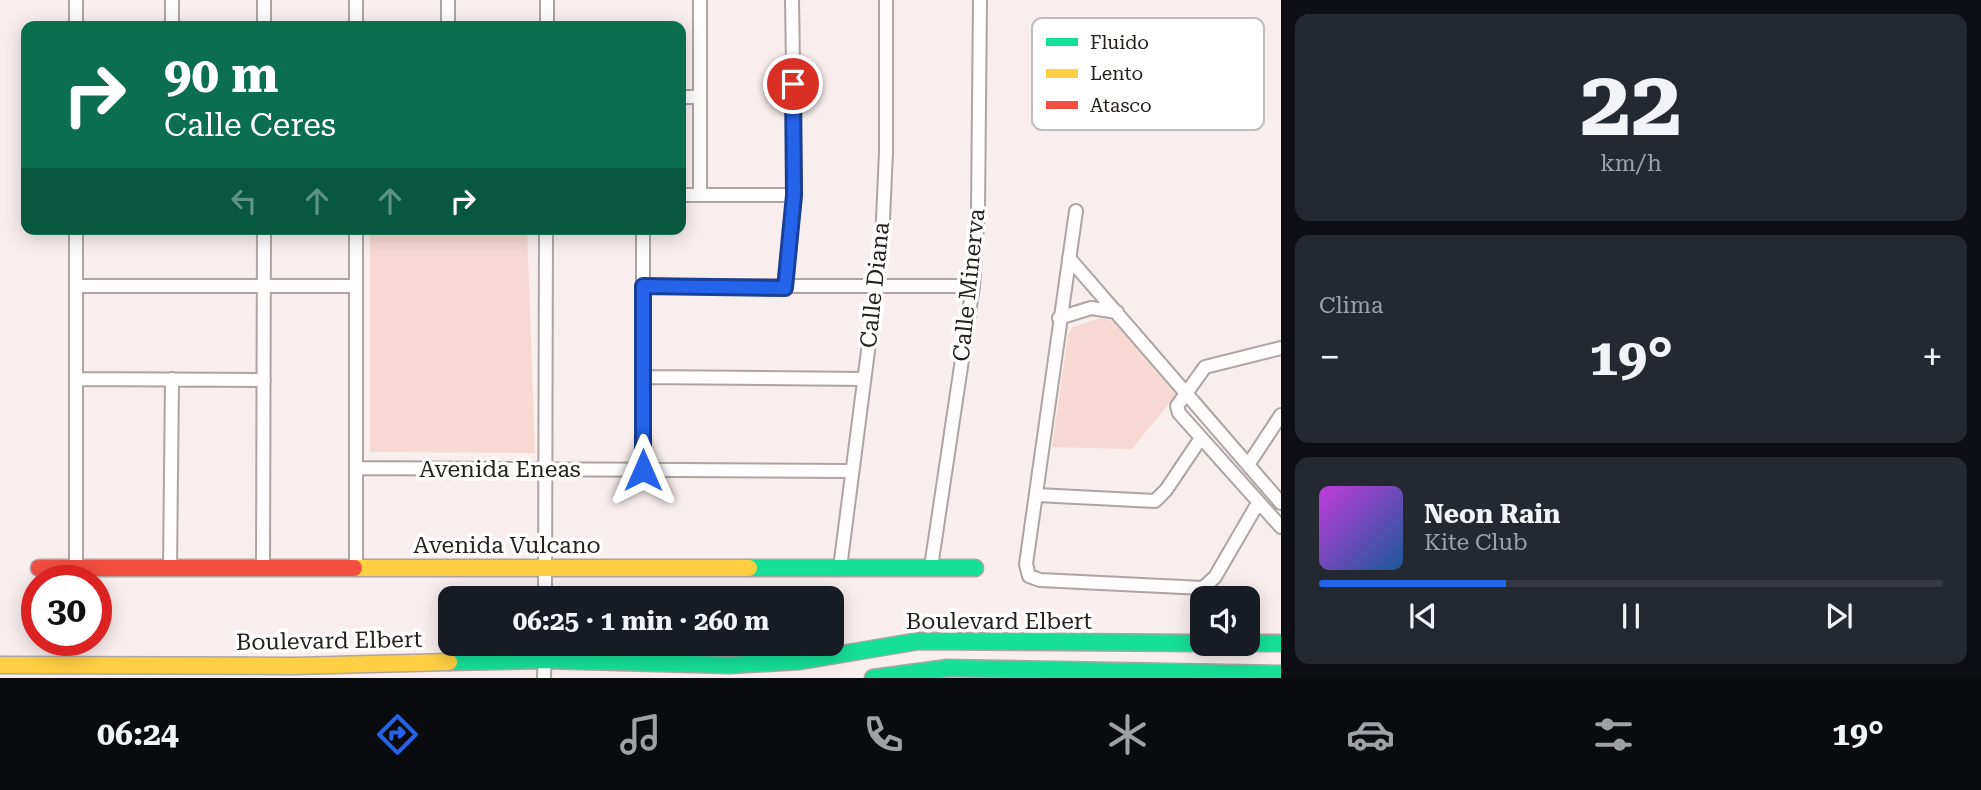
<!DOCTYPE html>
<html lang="es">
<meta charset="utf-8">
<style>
body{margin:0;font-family:"Roboto Serif",serif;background:#242831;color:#f1f3f6;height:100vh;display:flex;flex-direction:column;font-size:26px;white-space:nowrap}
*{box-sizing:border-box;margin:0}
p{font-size:23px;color:#9ea1a6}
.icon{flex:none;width:38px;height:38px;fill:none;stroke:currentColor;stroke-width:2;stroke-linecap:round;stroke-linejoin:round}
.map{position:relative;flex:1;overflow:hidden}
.sheet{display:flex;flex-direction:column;gap:14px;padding:14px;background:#0d0f14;width:700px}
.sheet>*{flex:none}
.guide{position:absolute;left:21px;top:21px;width:665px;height:214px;border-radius:14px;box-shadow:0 4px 18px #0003;background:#0b6e4f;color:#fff;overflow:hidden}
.controls{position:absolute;left:1190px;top:586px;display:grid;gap:14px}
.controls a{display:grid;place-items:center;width:70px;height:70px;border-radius:14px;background:#171b24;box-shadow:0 4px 18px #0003;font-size:35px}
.speed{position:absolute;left:21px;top:565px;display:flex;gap:14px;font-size:35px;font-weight:700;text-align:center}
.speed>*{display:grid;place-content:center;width:91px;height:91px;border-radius:50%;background:#171b24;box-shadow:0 4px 18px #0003;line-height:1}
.speed .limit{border:10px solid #d22;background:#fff;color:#111}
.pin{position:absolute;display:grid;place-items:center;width:60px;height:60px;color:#fff;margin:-30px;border:4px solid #fff;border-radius:50%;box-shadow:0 2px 7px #0007}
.me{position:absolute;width:77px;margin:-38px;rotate:0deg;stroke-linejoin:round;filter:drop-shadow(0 0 5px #0008)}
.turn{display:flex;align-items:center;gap:24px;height:147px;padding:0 28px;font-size:32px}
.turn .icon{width:91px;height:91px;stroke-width:2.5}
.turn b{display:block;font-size:49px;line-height:60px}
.lanes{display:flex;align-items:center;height:66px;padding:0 28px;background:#0003;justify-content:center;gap:35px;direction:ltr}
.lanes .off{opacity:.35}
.big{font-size:52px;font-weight:700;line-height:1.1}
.sheet .tile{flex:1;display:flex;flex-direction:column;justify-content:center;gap:10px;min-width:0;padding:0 24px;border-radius:14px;background:#242831}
.sheet .dial{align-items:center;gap:0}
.dial b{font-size:91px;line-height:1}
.song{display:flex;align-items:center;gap:21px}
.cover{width:84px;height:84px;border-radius:10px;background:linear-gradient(135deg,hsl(290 70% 55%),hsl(210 70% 35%))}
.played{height:7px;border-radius:4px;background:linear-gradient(90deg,#2563eb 30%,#363941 30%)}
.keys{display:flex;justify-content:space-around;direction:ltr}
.heat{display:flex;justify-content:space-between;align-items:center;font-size:38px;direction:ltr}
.trip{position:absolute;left:438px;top:586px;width:406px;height:70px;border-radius:14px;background:#171b24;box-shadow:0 4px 18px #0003;font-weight:700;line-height:70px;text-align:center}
.dock{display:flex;height:112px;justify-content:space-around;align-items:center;background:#090b0e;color:#9ea1a6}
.dock .icon{width:49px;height:49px}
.dock .current{color:#2563eb}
.dock b{font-size:32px;color:#f1f3f6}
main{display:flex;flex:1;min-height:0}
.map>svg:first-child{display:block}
.green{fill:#f7d8d2}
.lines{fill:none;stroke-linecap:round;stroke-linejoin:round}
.street-casing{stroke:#aca5a4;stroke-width:16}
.fast-casing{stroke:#aca5a4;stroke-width:19}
.slow-casing{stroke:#aca5a4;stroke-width:19}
.jam-casing{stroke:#aca5a4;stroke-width:19}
.street{stroke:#fefcfc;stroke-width:12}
.fast{stroke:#16e098;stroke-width:16}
.slow{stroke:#ffcf43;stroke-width:16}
.jam{stroke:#f24e42;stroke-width:16}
.route-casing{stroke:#184099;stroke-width:18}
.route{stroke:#2563eb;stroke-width:12}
.labels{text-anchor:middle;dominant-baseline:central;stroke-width:7;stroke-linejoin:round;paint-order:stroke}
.street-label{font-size:23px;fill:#26201f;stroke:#fff}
.key{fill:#fff;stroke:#bebcbc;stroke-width:2}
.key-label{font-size:19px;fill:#26201f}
</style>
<main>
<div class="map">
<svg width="1281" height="678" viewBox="0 0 1281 678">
<rect width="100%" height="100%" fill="#f8eeed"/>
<path class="green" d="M370,229H527L535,453L370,452Z
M1100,318L1114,321L1180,390L1132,449L1052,447L1068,335L1073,327Z"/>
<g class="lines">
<g class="street-casing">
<path id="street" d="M76,0V26
M264,0V26
M356,0V26
M448,0V26
M172,26V0
M547,26V0
M681,97H699
M681,195H795
M700,195V0
M1076,211L1026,564L1029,576L1040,580L1203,588L1215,577L1258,503
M356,229V568
M643,229V470
M1069,258L1281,503
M76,286H356
M643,286H973
M785,288L795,195L792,0
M1059,318L1091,308L1117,312
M1281,348L1205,367L1177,406L1179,413L1281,527
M643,377L864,379
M78,379L264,380
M1248,465L1281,415
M359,468L852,471
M1037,495L1155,501L1166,490L1201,438
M931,567L973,286L978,209L980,0
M76,568V229
M170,568L172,379
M263,568L264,229
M840,568L882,242L886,152V0
M545,598L546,229
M544,678L545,644"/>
</g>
<g class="fast-casing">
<path id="fast" d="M749,568H975
M1248,643H1281
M449,662L545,660L730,665L800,661L919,641L1202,643
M873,678L948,668L1281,674"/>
</g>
<g class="slow-casing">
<path id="slow" d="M354,568H749
M0,665L294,666L449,662"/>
</g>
<g class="jam-casing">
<path id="jam" d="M39,568H354"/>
</g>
<use href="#street" class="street"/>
<use href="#fast" class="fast"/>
<use href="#slow" class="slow"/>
<use href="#jam" class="jam"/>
</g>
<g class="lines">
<g class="route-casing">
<path id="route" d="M643,470V286L785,288L794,195L793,84"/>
</g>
<use href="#route" class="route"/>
</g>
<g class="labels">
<g class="street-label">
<text transform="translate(875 285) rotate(-84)">Calle Diana</text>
<text transform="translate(969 285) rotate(-84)">Calle Minerva</text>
<text x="500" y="469">Avenida Eneas</text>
<text x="507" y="545">Avenida Vulcano</text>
<text x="999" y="621">Boulevard Elbert</text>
<text transform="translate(329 641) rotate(-1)">Boulevard Elbert</text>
</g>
</g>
<rect x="1032" y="18" width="232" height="112" rx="10" class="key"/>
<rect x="1046" y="38" width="32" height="8" fill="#16e098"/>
<rect x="1046" y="69" width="32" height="9" fill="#ffcf43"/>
<rect x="1046" y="101" width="32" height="8" fill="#f24e42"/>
<g class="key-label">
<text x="1090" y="49">Fluido</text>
<text x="1090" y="80">Lento</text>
<text x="1090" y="112">Atasco</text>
</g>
</svg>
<div class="controls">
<a><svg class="icon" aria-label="sound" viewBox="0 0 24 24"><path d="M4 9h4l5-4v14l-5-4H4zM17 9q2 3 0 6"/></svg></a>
</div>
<div class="speed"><div class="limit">30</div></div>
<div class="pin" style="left:793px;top:84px;background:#d93025"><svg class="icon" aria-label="arrive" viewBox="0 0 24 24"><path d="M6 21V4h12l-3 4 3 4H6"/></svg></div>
<svg class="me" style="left:643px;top:470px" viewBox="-20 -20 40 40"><path d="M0-17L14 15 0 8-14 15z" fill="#2563eb" stroke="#fff" stroke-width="4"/></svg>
<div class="trip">06:25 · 1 min · 260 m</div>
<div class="guide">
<div class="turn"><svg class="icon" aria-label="right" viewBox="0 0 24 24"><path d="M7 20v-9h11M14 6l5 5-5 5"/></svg><div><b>90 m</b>Calle Ceres</div></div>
<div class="lanes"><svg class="icon off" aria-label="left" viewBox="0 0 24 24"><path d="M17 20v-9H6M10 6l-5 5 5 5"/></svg><svg class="icon off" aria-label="ahead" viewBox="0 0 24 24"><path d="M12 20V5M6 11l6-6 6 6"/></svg><svg class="icon off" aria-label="ahead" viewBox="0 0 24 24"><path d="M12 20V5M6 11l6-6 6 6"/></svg><svg class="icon" aria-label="right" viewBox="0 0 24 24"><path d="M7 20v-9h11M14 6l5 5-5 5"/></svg></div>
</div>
</div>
<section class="sheet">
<div class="tile dial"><b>22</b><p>km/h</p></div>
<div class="tile"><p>Clima</p>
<div class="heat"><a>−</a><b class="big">19°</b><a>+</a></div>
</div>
<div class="tile">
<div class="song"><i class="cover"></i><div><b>Neon Rain</b><p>Kite Club</p></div></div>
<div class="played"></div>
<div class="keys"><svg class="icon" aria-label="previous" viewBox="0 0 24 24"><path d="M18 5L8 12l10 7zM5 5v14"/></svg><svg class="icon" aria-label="pause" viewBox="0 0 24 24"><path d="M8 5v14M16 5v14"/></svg><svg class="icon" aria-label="next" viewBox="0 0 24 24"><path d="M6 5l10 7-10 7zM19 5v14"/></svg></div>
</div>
</section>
</main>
<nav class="dock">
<b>06:24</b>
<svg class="icon current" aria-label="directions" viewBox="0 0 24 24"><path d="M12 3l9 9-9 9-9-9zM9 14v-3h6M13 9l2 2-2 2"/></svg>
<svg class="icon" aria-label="music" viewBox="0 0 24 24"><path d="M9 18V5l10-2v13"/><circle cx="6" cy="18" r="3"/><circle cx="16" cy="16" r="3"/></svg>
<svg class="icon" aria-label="phone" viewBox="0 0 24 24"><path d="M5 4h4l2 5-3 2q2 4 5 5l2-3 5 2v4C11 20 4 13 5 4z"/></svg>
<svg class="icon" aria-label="climate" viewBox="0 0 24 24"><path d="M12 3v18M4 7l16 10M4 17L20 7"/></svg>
<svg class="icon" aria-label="car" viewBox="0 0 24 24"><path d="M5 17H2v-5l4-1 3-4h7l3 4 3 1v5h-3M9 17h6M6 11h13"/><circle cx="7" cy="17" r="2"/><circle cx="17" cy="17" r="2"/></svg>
<svg class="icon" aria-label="filters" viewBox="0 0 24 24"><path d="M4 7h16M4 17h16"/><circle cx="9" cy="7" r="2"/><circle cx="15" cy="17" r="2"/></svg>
<b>19°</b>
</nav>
